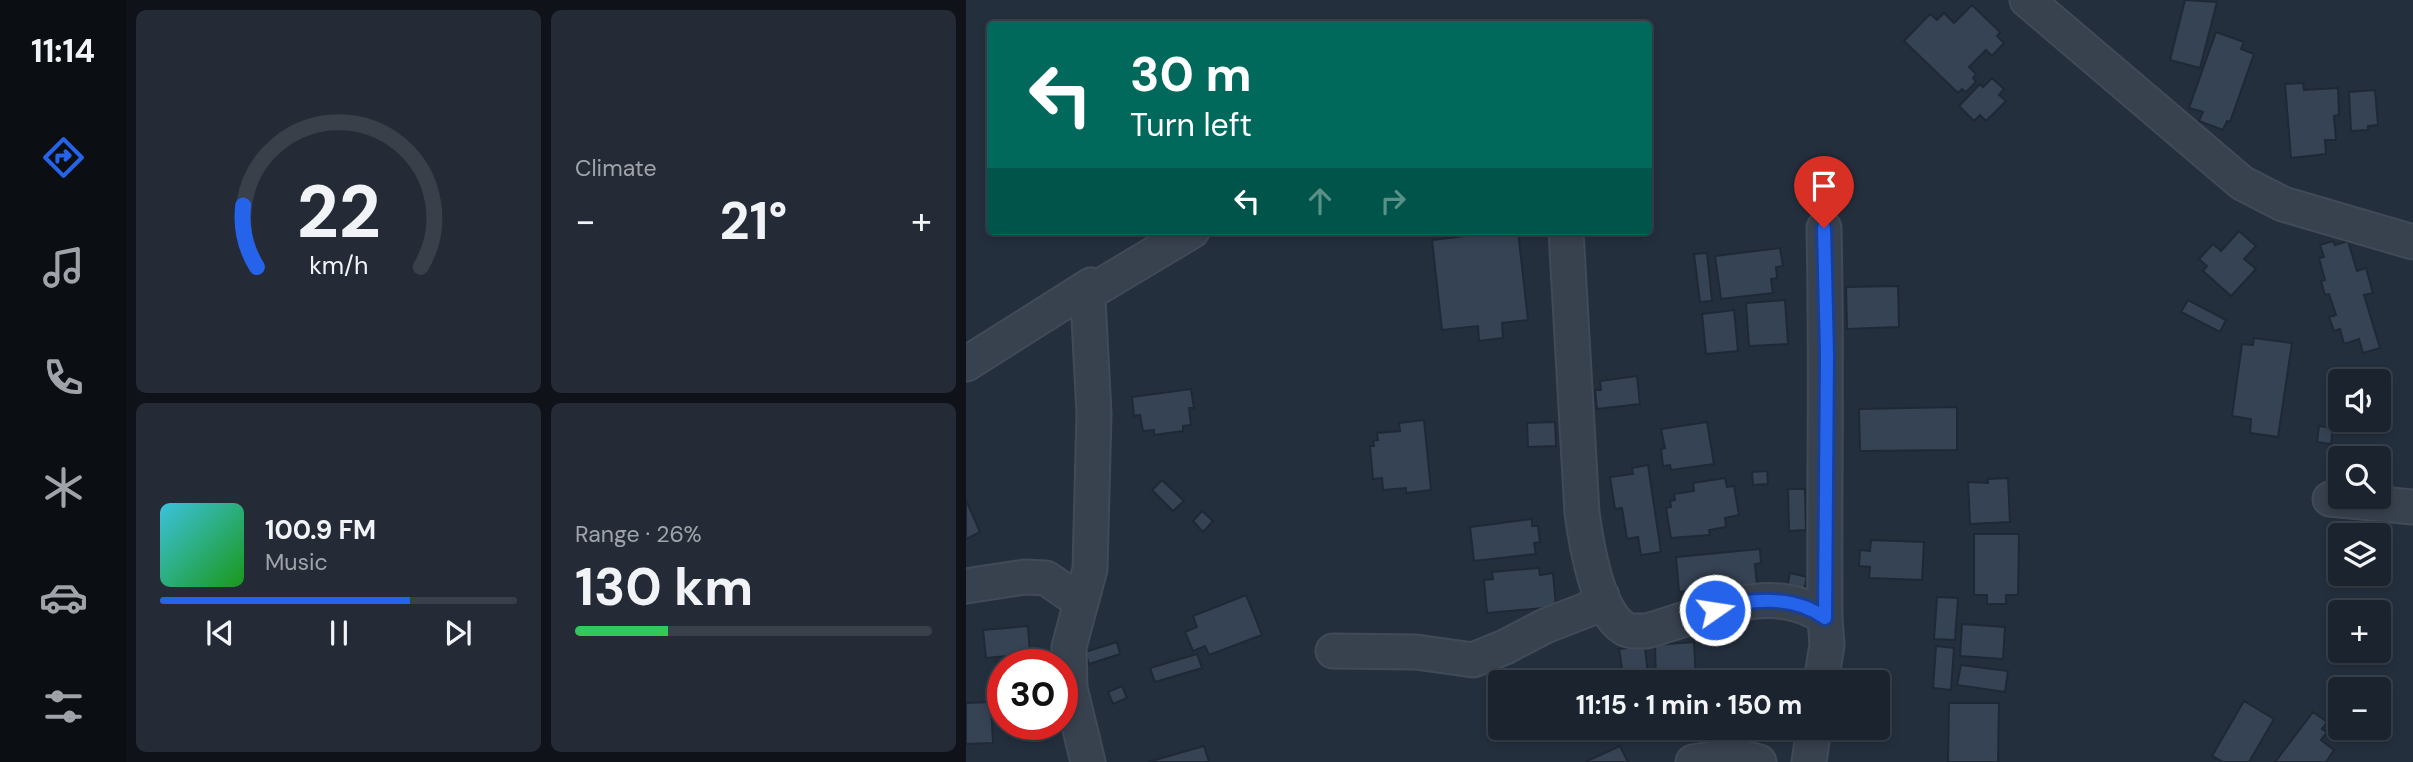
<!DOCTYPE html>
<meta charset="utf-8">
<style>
body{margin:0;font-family:"DM Sans",sans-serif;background:#242b36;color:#f1f3f6;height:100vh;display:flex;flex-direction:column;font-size:26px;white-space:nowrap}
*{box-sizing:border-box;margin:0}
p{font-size:23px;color:#a0a4aa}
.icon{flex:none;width:38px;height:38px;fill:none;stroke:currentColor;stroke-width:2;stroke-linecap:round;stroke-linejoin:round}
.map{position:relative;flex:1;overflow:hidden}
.drawer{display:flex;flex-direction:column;gap:10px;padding:10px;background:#0f1319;width:840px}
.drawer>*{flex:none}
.hud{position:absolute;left:21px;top:21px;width:665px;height:214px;border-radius:7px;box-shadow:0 4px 10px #0003,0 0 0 2px #39404a;background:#00695c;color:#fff;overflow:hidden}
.tools{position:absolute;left:1362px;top:369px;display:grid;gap:14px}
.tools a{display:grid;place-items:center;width:63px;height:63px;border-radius:7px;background:#1b232e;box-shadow:0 4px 10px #0003,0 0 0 2px #39404a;font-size:35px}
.speed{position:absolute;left:21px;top:649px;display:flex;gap:14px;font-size:35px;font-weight:700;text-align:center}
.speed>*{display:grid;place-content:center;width:91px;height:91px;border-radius:50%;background:#1b232e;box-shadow:0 4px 10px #0003,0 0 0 2px #39404a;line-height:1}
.speed .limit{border:10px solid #d22;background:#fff;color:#111}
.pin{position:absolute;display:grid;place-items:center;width:60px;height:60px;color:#fff;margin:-72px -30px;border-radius:50% 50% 50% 0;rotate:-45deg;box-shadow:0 0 7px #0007}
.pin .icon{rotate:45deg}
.me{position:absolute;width:77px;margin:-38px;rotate:77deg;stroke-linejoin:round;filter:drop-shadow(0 0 5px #0008)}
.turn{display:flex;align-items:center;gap:24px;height:147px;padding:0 28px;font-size:32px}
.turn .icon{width:91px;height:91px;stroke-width:2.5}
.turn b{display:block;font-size:49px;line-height:60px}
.lanes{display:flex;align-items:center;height:66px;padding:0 28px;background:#0003;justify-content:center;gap:35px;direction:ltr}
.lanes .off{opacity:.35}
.big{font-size:52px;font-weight:700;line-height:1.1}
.drawer .widget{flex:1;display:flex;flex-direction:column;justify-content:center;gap:10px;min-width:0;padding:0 24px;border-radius:10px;background:#242b36}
.drawer .dial{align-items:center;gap:0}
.dial svg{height:182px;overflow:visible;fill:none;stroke:#39404a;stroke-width:7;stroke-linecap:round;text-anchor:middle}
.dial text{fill:#f1f3f6;stroke:none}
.song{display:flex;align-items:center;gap:21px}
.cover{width:84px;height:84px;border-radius:10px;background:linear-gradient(135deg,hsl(190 70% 55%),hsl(120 70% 35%))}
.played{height:7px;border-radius:4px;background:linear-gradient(90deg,#2563eb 70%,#39404a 70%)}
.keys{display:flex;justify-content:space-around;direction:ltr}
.heat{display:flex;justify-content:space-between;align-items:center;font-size:38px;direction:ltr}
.charge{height:10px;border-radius:5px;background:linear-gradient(90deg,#34c759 26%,#39404a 0)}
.drawer .tiles{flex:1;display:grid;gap:10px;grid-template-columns:repeat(2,1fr)}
.trip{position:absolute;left:522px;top:670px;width:402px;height:70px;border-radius:7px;background:#1b232e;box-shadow:0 4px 10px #0003,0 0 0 2px #39404a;font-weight:700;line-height:70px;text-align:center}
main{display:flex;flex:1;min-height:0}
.dock{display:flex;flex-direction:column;width:126px;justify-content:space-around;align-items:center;background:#0b0e12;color:#a0a4aa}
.dock .icon{width:49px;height:49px}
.dock .on{color:#2563eb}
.dock b{font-size:32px;color:#f1f3f6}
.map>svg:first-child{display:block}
.building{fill:#364354;stroke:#1f2835;stroke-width:2}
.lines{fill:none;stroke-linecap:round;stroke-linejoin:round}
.minor-casing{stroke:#414a57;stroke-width:37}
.minor{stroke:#38414e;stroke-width:33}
.route-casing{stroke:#184099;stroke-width:18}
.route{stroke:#2563eb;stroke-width:12}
</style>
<main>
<nav class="dock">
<b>11:14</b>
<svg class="icon on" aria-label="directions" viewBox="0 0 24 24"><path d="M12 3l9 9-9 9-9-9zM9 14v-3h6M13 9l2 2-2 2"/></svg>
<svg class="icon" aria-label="music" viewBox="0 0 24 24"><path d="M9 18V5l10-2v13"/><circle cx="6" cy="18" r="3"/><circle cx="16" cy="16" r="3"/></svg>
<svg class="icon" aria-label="phone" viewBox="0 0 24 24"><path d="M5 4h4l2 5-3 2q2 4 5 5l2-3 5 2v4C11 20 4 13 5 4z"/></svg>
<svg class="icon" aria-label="climate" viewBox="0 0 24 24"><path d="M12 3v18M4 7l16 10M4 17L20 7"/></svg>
<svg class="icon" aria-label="car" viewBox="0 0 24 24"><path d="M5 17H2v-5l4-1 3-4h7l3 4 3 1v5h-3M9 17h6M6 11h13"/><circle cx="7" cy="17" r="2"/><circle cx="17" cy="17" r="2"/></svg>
<svg class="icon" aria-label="filters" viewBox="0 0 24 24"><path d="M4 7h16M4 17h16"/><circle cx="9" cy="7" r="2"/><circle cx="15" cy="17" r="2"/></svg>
</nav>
<section class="drawer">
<div class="tiles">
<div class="widget dial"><svg viewBox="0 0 100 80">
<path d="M14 69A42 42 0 1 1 86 69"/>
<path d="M14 69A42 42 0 0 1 8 42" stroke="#2563eb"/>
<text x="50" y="56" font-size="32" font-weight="700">22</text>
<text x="50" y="72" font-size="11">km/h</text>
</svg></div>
<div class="widget"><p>Climate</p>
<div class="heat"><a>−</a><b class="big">21°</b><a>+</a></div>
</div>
<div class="widget">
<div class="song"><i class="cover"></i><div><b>100.9 FM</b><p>Music</p></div></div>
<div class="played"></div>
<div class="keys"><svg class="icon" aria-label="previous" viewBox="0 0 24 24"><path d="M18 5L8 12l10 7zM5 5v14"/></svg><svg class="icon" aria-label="pause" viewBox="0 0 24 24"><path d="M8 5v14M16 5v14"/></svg><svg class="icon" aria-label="next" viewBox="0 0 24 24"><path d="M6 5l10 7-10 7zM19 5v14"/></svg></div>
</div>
<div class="widget"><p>Range · 26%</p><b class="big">130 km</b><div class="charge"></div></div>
</div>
</section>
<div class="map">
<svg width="1447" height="762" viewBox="0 0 1447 762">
<rect width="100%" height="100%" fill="#242f3e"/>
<path class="building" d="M1219,0L1251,2L1234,68L1204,60Z
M1006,5L1034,32L1031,36L1038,43L1026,56L1020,50L1003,67L1010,74L1007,78L1010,82L1000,92L996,89L992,93L938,41L964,14L971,20L978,13L988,23Z
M1250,32L1278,42L1275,49L1288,54L1264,122L1261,121L1257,130L1233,121L1237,112L1223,108Z
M1026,78L1038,89L1033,95L1040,101L1020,121L1014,115L1008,121L993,106L1014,84L1017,87Z
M1337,83L1338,90L1372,88L1373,115L1368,116L1370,140H1359L1360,154L1325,158L1319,84Z
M1409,90L1412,125L1402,126V130L1385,131L1383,92Z
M540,231H552L562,320L536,323L537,338L513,341L512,326L476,330L466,240Z
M1273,231L1290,246L1278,259L1290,269L1265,296L1237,271L1241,266L1233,259L1247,244L1255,251Z
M1367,241L1369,245L1382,241L1391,271L1400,268L1407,293L1398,295L1414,348L1397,353L1393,339L1378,344L1374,329L1368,331L1363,317L1370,315L1363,294L1359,295L1355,281L1359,280L1353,258L1358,257L1354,245Z
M814,248L817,266L810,267L811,278L805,279L807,293L755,299L749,256Z
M741,253L746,301L734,302L728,254Z
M932,286L933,327L881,329L880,287Z
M819,300L822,344L783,346L780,303Z
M1222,300L1260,320L1254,332L1215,312Z
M768,310L772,351L740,354L736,314Z
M1288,338L1326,343L1312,437L1284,433L1285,419L1266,416L1276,344L1287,345Z
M671,376L674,404L631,409L629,390H635L634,381Z
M225,389L228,408H223L225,425L217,426V431L188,435V430L177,431L174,415L168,416L166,397Z
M991,407V450L894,451L893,409Z
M458,420L465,490L440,493V488L417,490L416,478L407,479L404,446H408L407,441L412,440L411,433L434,431L433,423Z
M589,422L590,446L562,447L561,423Z
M741,422L748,464L705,470L704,465L697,466L695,449L699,448L695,429Z
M1353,426L1367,428L1365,444L1351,442Z
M682,465L695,552L675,555L672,537L661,539L656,508L649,509L644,477L667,474L666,468Z
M801,471L802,484L787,485L786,472Z
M759,478L761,487L768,486L773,515L759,518L760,527L743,530L744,535L705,538L700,508L705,507L704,501L709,500L708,494L728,491L727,483Z
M1042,478L1044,522L1004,524L1002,482L1022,483V479Z
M196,480L218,501L207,511L186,490Z
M822,489H839L840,530L823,531Z
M0,500L14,532L0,539Z
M236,511L247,521L237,532L227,521Z
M566,519V526H572L574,542L568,543L570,554L508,561L504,527Z
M1008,534H1053L1052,595H1040V604H1021V595H1008Z
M905,540L958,542L956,580L903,578L904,567L893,566L894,550L904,551Z
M794,549L795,563L789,564L791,584L713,592L710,557Z
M573,568L574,575L587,573L590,607L521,613L518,580L527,579L526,572Z
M824,573L841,577L838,590L821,587Z
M280,595L296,635L243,655L239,646L227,651L219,632L231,627L227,616Z
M971,597L992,598L989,640L968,639Z
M996,624L1039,627L1037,659L994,656Z
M62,626L64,654L20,658L17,630Z
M678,641L683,682H658L653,649L661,648V643Z
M151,642L154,654L123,664L119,652Z
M728,642L730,682H690L689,645Z
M970,646L988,648L985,690L967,688Z
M231,654L236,668L189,682L184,668Z
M77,657L78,665H37V685H33L31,661Z
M995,665L1042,671L1039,692L991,685Z
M156,686L161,698L147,704L142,692Z
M1278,701L1308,719L1283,762H1257L1246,756Z
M25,702L27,743L0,744V703Z
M983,703H1033L1032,762H982Z
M1347,712L1361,722L1356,729L1361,732L1355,740L1368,750L1360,762H1309Z
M238,746L243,762H182Z
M654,746L662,762H619Z"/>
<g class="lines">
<g class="minor-casing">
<path id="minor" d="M1061,0L1276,183L1317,204L1447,242
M600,231L616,513C620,542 631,613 658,628C664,632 673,631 680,631C736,617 804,578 859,618
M0,364L125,285L131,288L226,231
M1364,499L1447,507
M0,586L59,577L80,578L115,602
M367,651L450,652L507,660L539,647L579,626L623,609L636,596
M855,682L861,645L859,618C858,488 861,358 858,228
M122,762L104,688L103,647L124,569L128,414L122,299L125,285
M727,762C749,758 771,754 793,762
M843,762L848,728"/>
</g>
<use href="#minor" class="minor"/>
</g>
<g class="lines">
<g class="route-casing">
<path id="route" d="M749,610C784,598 828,595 859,618L861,355L858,228"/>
</g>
<use href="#route" class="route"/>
</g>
</svg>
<div class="tools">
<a><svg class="icon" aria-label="sound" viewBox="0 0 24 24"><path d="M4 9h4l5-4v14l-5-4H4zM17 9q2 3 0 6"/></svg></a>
<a><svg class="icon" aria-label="search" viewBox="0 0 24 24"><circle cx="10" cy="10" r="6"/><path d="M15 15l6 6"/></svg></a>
<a><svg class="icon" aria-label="layers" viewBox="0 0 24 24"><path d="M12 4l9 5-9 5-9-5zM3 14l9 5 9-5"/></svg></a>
<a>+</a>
<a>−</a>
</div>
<div class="speed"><div class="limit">30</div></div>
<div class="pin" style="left:858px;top:228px;background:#d93025"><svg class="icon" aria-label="arrive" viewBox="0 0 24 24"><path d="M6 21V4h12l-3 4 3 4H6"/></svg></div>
<svg class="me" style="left:749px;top:610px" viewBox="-20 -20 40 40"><circle r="17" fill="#2563eb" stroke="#fff" stroke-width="3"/><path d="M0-11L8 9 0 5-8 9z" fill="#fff"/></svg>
<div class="trip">11:15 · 1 min · 150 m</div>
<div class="hud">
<div class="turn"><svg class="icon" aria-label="left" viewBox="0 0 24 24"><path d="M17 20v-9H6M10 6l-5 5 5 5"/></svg><div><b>30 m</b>Turn left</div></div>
<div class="lanes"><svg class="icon" aria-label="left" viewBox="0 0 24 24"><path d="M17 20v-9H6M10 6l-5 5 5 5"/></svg><svg class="icon off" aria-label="ahead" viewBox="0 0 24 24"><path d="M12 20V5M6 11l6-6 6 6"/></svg><svg class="icon off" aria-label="right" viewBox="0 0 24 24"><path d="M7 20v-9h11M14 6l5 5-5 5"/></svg></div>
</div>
</div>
</main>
